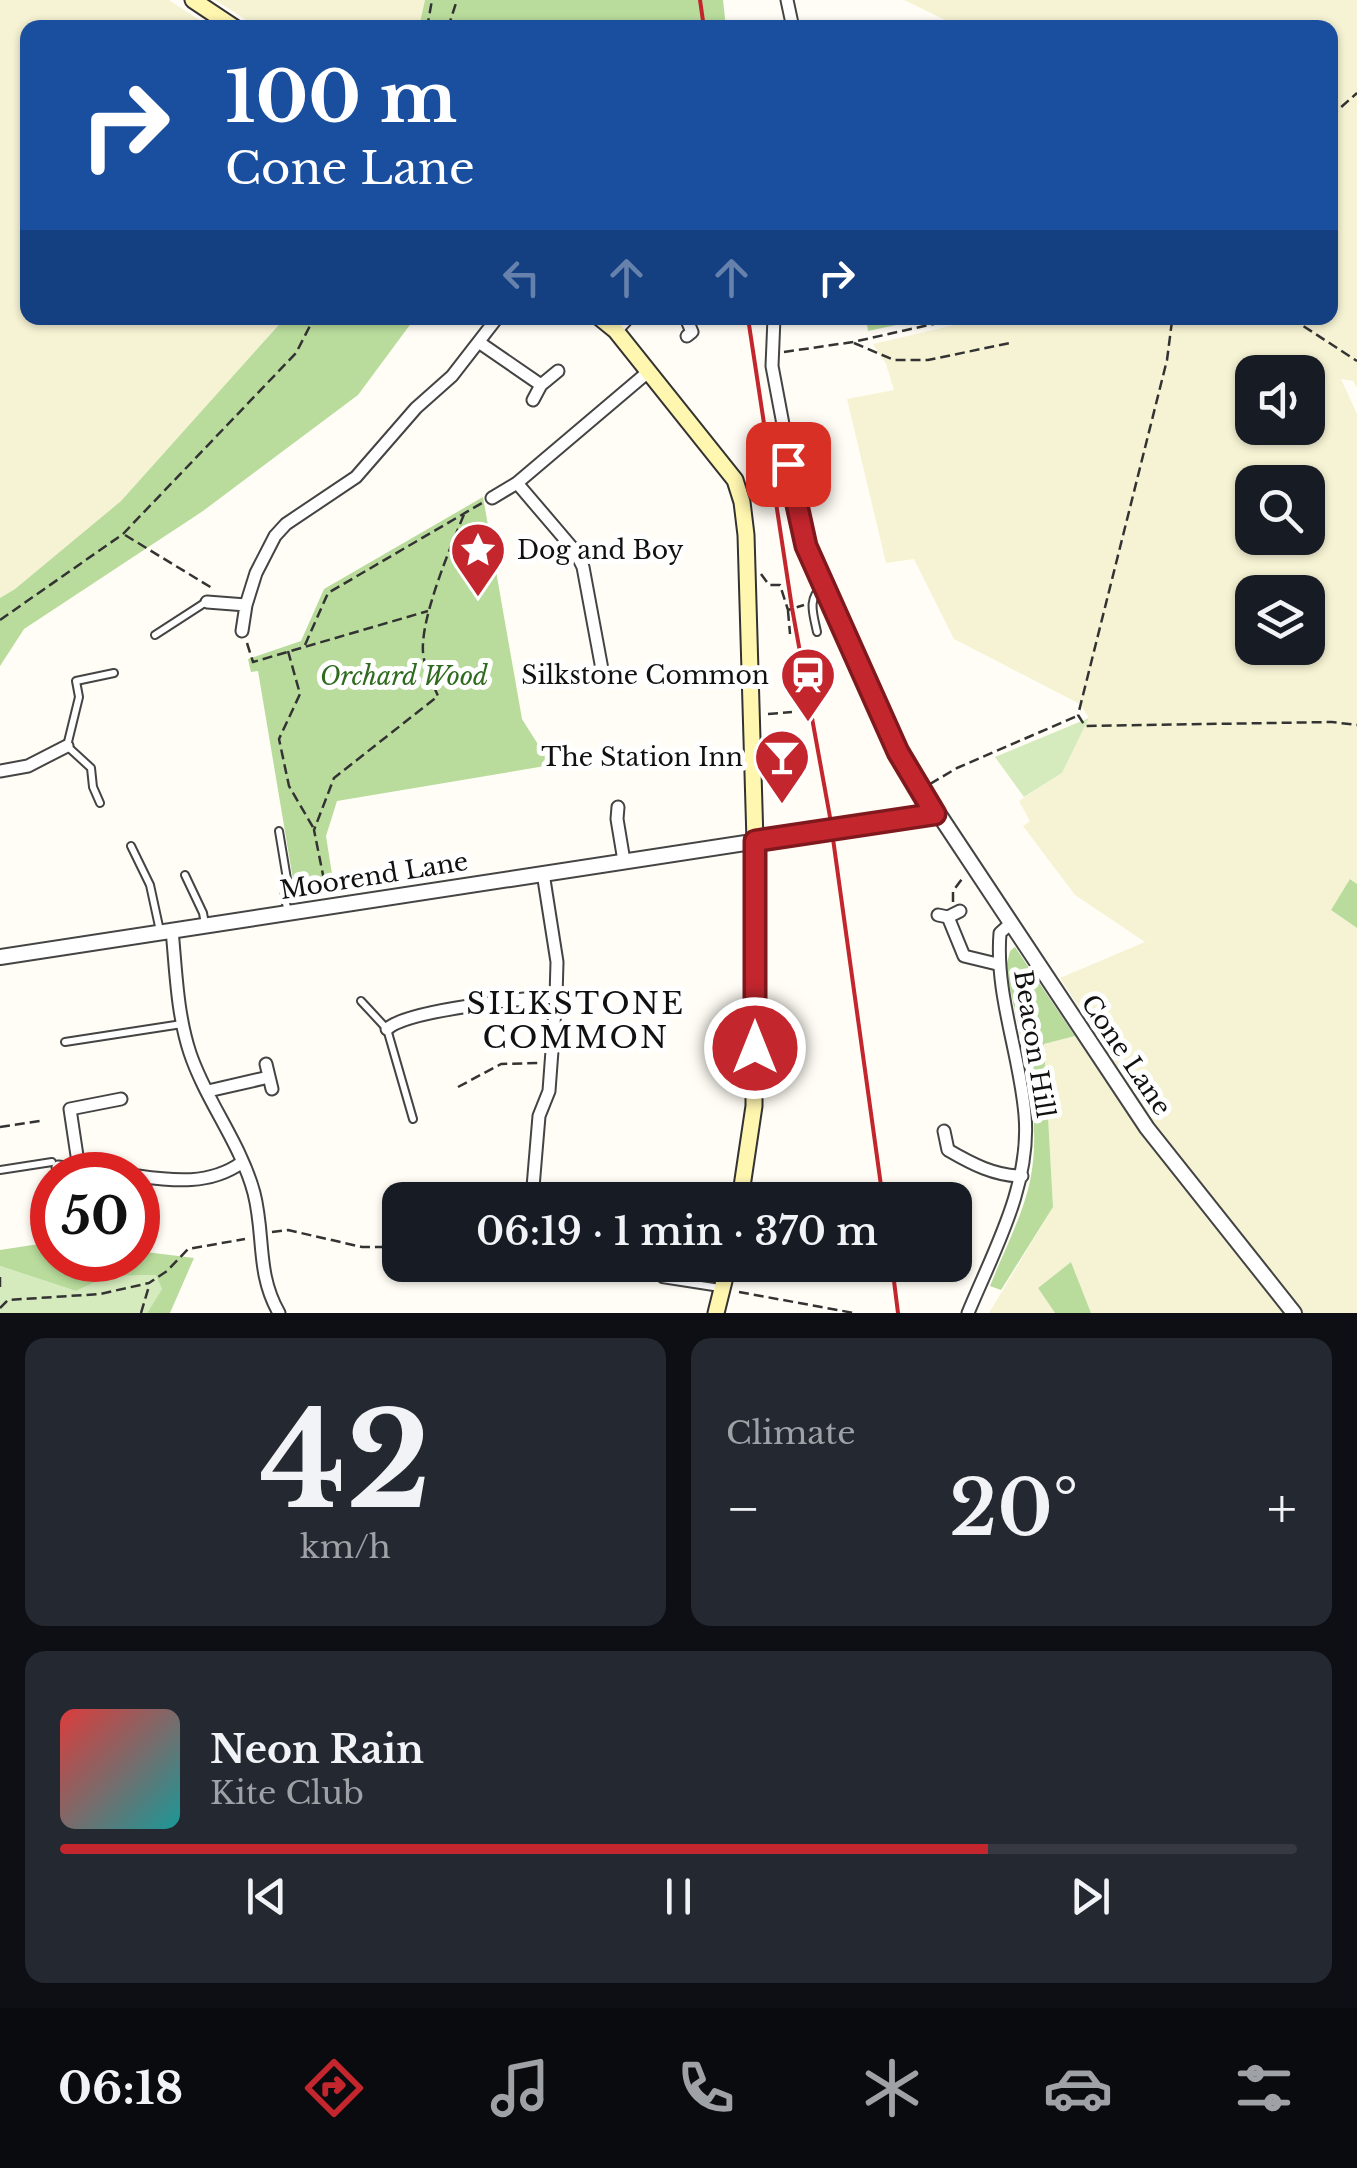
<!DOCTYPE html>
<meta charset="utf-8">
<style>
body{margin:0;font-family:"Libre Baskerville",serif;background:#242831;color:#f1f3f6;height:100vh;display:flex;flex-direction:column;font-size:38px;white-space:nowrap}
*{box-sizing:border-box;margin:0}
p{font-size:32px;color:#9ea1a6}
.icon{flex:none;width:55px;height:55px;fill:none;stroke:currentColor;stroke-width:2;stroke-linecap:round;stroke-linejoin:round}
.map{position:relative;height:1313px;overflow:hidden}
.side{display:flex;flex-direction:column;gap:25px;padding:25px;background:#0d0f14;flex:1}
.side>*{flex:none}
.banner{position:absolute;left:20px;top:20px;width:1318px;height:305px;border-radius:20px;box-shadow:0 2px 8px #0004;background:#1a4fa0;color:#fff;overflow:hidden}
.tools{position:absolute;left:1235px;top:355px;display:grid;gap:20px}
.tools a{display:grid;place-items:center;width:90px;height:90px;border-radius:20px;background:#171b24;box-shadow:0 2px 8px #0004;font-size:50px}
.speed{position:absolute;left:30px;top:1152px;display:flex;gap:20px;font-size:50px;font-weight:700;text-align:center}
.speed>*{display:grid;place-content:center;width:130px;height:130px;border-radius:50%;background:#171b24;box-shadow:0 2px 8px #0004;line-height:1}
.speed .limit{border:15px solid #d22;background:#fff;color:#111}
.pin{position:absolute;display:grid;place-items:center;width:85px;height:85px;color:#fff;margin:-42px;border-radius:20px;box-shadow:0 5px 15px #0006}
.me{position:absolute;width:110px;margin:-55px;rotate:0deg;stroke-linejoin:round;filter:drop-shadow(0 0 8px #0008)}
.turn{display:flex;align-items:center;gap:35px;height:210px;padding:0 40px;font-size:45px}
.turn .icon{width:130px;height:130px;stroke-width:2.5}
.turn b{display:block;font-size:70px;line-height:85px}
.lanes{display:flex;align-items:center;height:95px;padding:0 40px;background:#0003;justify-content:center;gap:50px;direction:ltr}
.lanes .off{opacity:.35}
.big{font-size:75px;font-weight:600;line-height:1.1}
.side .card{flex:1;display:flex;flex-direction:column;justify-content:center;gap:15px;min-width:0;padding:0 35px;border-radius:20px;background:#242831}
.side .dial{align-items:center;gap:0}
.dial b{font-size:130px;line-height:1}
.song{display:flex;align-items:center;gap:30px}
.cover{width:120px;height:120px;border-radius:15px;background:linear-gradient(135deg,hsl(0 70% 55%),hsl(180 70% 35%))}
.played{height:10px;border-radius:5px;background:linear-gradient(90deg,#c4262e 75%,#363941 75%)}
.keys{display:flex;justify-content:space-around;direction:ltr}
.heat{display:flex;justify-content:space-between;align-items:center;font-size:55px;direction:ltr}
.side .tiles{flex:1;display:grid;gap:25px;grid-template-columns:1fr 1fr}
.card:last-child{grid-column:span 2}
.trip{position:absolute;left:382px;top:1182px;width:590px;height:100px;border-radius:20px;background:#171b24;box-shadow:0 2px 8px #0004;font-weight:600;line-height:100px;text-align:center}
.tab-bar{display:flex;height:160px;justify-content:space-around;align-items:center;background:#090b0e;color:#9ea1a6}
.tab-bar .icon{width:70px;height:70px}
.tab-bar .current{color:#c4262e}
.tab-bar b{font-size:45px;color:#f1f3f6}
.map>svg:first-child{display:block}
.farmland{fill:#f6f3d4;fill-rule:evenodd}
.green{fill:#d5ebbd}
.forest{fill:#b9dc9c}
.lines{fill:none;stroke-linecap:round;stroke-linejoin:round}
.service-casing{stroke:#444;stroke-width:10}
.minor-casing{stroke:#444;stroke-width:15}
.tertiary-casing{stroke:#444;stroke-width:18}
.secondary-casing{stroke:#333;stroke-width:19}
.path{stroke:#333;stroke-width:2.5;stroke-dasharray:10 5;stroke-linecap:butt}
.service{stroke:#fff;stroke-width:6}
.minor{stroke:#fff;stroke-width:11}
.tertiary{stroke:#fff;stroke-width:14}
.secondary{stroke:#fff6b0;stroke-width:15}
.rail{stroke:#c4262e;stroke-width:4}
.route-casing{stroke:#7f191e;stroke-width:25}
.route{stroke:#c4262e;stroke-width:18}
.labels{text-anchor:middle;dominant-baseline:central;stroke-width:10;stroke-linejoin:round;paint-order:stroke}
.poi-label{font-size:25px;fill:#111;stroke:#fff;text-anchor:end}
.park-label{font-size:25px;font-style:italic;fill:#2f6b1f;stroke:#fff}
.street-label{font-size:25px;fill:#111;stroke:#fff}
.quarter-label{font-size:30px;letter-spacing:2.5px;fill:#111;stroke:#fff}
</style>
<div class="map">
<svg width="1357" height="1313" viewBox="0 0 1357 1313">
<rect width="100%" height="100%" fill="#fffdf5"/>
<path class="farmland" d="M0,0H169L210,27L28,28V318H285L121,501L15,589L0,598Z
M215,0H425L419,28L257,27Z
M904,0H1357V387L1353,381L1341,379L1357,414V884L1351,879L1331,910L1357,928V1313H1091L1071,1262L1038,1288L1055,1313H989L1053,1207L1044,1044L1094,1031L1060,978L1145,942L1075,895L1023,826L1030,821L1019,801L1062,773L1089,718L1080,704L954,639L914,559L886,563L847,399L894,390L886,364L873,344L984,318H1330V28H1009L1004,21L994,27H960ZM1252,372H1308V428H1252ZM1252,482H1308V538H1252ZM1252,592H1308V648H1252Z"/>
<path class="green" d="M1089,718L1062,773L1024,797L995,757Z
M0,1266L76,1291L108,1276L157,1275L162,1289L147,1313H0Z"/>
<path class="forest" d="M425,0H723L726,27H419Z
M285,318H415L358,395L203,511L24,629L0,666V598L15,589L121,501Z
M866,318H929L868,331Z
M483,497L522,719L551,765L337,801L326,836L335,893L296,897L258,671L251,672L248,659L301,641L324,589Z
M1350,879L1357,884V928L1331,910Z
M1015,947L1075,1036L1044,1044L1053,1207L1001,1290L990,1286C1003,1253 1025,1211 1031,1176C1043,1109 1018,1034 1006,968L1010,951Z
M52,1242V1260H138V1251L194,1258L170,1313H147L162,1289L156,1275L108,1276L76,1291L0,1266V1250Z
M1071,1262L1091,1313H1055L1038,1288Z"/>
<g class="lines">
<g class="service-casing">
<path id="service" d="M817,632C813,612 807,600 823,585
M155,635L206,602
M754,754L774,752
M100,803L93,787L91,768L67,746L79,697L76,681L114,673
M279,831L287,879L284,896L288,911
M131,846L150,885L160,931
M185,875L203,913L205,924
M361,1001L387,1029L413,1119
M65,1042L182,1024
M0,1170L52,1162
M746,1186L794,1194
M662,1279L720,1288"/>
</g>
<g class="minor-casing">
<path id="minor" d="M787,0L793,28
M686,318L692,332L687,336
M774,318L772,366L806,546L898,752L935,814
M616,331L628,318
M480,343L541,385
M533,400L541,385L558,371
M517,483L575,551L583,567L604,680
M492,498L517,483L648,372
M207,602L246,605L256,573L275,536L286,524L356,477L416,408L452,376L497,318
M242,631L246,605
M0,771L28,766L67,746
M618,807L617,819L624,861
M938,915L948,917L960,911
M948,917L964,956L997,964
M172,930C176,971 177,1014 190,1053C206,1101 241,1144 254,1193C265,1236 256,1273 279,1313
M387,1029C407,1010 525,998 556,997
M266,1064L272,1089
M208,1091L269,1077
M944,1131L948,1150C972,1164 995,1176 1022,1176
M58,1167L127,1175
M79,1169L70,1109L121,1099
M138,1176C173,1181 210,1185 241,1163
M519,1198L547,1200
M532,1199L539,1116L549,1091L556,997L557,962L543,873
M968,1313C994,1250 1031,1185 1025,1115C1020,1054 995,995 1000,933L1010,924"/>
</g>
<g class="tertiary-casing">
<path id="tertiary" d="M0,957L935,814L940,816L1147,1128L1294,1313"/>
</g>
<g class="secondary-casing">
<path id="secondary" d="M193,0L235,28
M600,318L616,331L735,480L742,502L746,535L755,841L754,1106L740,1200
M716,1313L728,1265"/>
</g>
<path class="path" d="M427,28L432,0
M448,28L457,0
M1330,117L1357,93
M1160,318L1172,321V318
M1291,318L1357,361
M1172,321L1167,360L1078,715L1085,726L1332,722L1357,725
M854,343L894,360H928L1010,343
M784,352L853,342L960,318
M125,535L212,588
M761,574L769,585H780L788,610L804,605
M788,611L790,634
M0,620L123,534L296,353L314,318
M247,643L253,662L428,611
M305,645L328,593L482,503
M288,651L300,694L279,739L289,786L314,829
M768,714L792,712
M930,784L957,768L1077,716
M327,895L314,830L334,778L438,696C433,684 426,671 424,659C416,626 452,544 465,512
M953,902V891L962,879
M458,1087L501,1064L540,1063
M0,1127L40,1121
M272,1232L288,1230L362,1247H400
M575,1265L652,1279
M0,1277V1290
M739,1292L854,1313
M0,1308L8,1300L100,1294L149,1283L167,1271L188,1249L245,1239
M141,1313L149,1286"/>
<use href="#service" class="service"/>
<use href="#minor" class="minor"/>
<use href="#tertiary" class="tertiary"/>
<use href="#secondary" class="secondary"/>
<path class="rail" d="M700,0L704,28
M748,318L792,608L830,817L883,1200
M892,1265L898,1313"/>
</g>
<g class="lines">
<g class="route-casing">
<path id="route" d="M755,1048V841L935,814L898,752L806,546L788,464"/>
</g>
<use href="#route" class="route"/>
</g>
<defs>
<g id="sight-pin" transform="scale(2.875)"><path d="M0 17L-7.5 6A9.5 9.5 0 1 1 7.5 6Z" fill="#c4262e" stroke="#fff"/><path d="M0-6L1.8-2.2L6-1.7L2.9 1.2L3.7 5.4L0 3.3L-3.7 5.4L-2.9 1.2L-6-1.7L-1.8-2.2Z" fill="#fff"/></g>
<g id="station-pin" transform="scale(2.875)"><path d="M0 17L-7.5 6A9.5 9.5 0 1 1 7.5 6Z" fill="#c4262e" stroke="#fff"/><path d="M-3-6H3Q5-6 5-4V2Q5 4 3 4L4.5 6H3L1.5 4h-3L-3 6H-4.5L-3 4Q-5 4-5 2V-4Q-5-6-3-6ZM-3.5-4v3h7v-3ZM-3.5 1v1.5H-2V1ZM2 1v1.5H3.5V1Z" fill="#fff"/></g>
<g id="bar-pin" transform="scale(2.875)"><path d="M0 17L-7.5 6A9.5 9.5 0 1 1 7.5 6Z" fill="#c4262e" stroke="#fff"/><path d="M-6-5H6L.8 .8V4.5H3.5V6h-7V4.5H-.8V.8Z" fill="#fff"/></g>
</defs>
<g fill-rule="evenodd">
<use href="#sight-pin" x="478" y="550"/>
<use href="#station-pin" x="808" y="675"/>
<use href="#bar-pin" x="782" y="757"/>
</g>
<g class="labels">
<g class="poi-label">
<text x="517" y="550" text-anchor="start">Dog and Boy</text>
<text x="769" y="675">Silkstone Common</text>
<text x="743" y="757">The Station Inn</text>
</g>
<g class="park-label">
<text x="404" y="676">Orchard Wood</text>
</g>
<g class="street-label">
<text transform="translate(374 876) rotate(-9)">Moorend Lane</text>
<text transform="translate(1034 1044) rotate(81)">Beacon Hill</text>
<text transform="translate(1126 1055) rotate(56)">Cone Lane</text>
</g>
<g class="quarter-label">
<text x="576" y="1003">SILKSTONE<tspan x="576" dy="34">COMMON</tspan></text>
</g>
</g>
</svg>
<div class="tools">
<a><svg class="icon" aria-label="sound" viewBox="0 0 24 24"><path d="M4 9h4l5-4v14l-5-4H4zM17 9q2 3 0 6"/></svg></a>
<a><svg class="icon" aria-label="search" viewBox="0 0 24 24"><circle cx="10" cy="10" r="6"/><path d="M15 15l6 6"/></svg></a>
<a><svg class="icon" aria-label="layers" viewBox="0 0 24 24"><path d="M12 4l9 5-9 5-9-5zM3 14l9 5 9-5"/></svg></a>
</div>
<div class="speed"><div class="limit">50</div></div>
<div class="pin" style="left:788px;top:464px;background:#d93025"><svg class="icon" aria-label="arrive" viewBox="0 0 24 24"><path d="M6 21V4h12l-3 4 3 4H6"/></svg></div>
<svg class="me" style="left:755px;top:1048px" viewBox="-20 -20 40 40"><circle r="17" fill="#c4262e" stroke="#fff" stroke-width="3"/><path d="M0-11L8 9 0 5-8 9z" fill="#fff"/></svg>
<div class="trip">06:19 · 1 min · 370 m</div>
<div class="banner">
<div class="turn"><svg class="icon" aria-label="right" viewBox="0 0 24 24"><path d="M7 20v-9h11M14 6l5 5-5 5"/></svg><div><b>100 m</b>Cone Lane</div></div>
<div class="lanes"><svg class="icon off" aria-label="left" viewBox="0 0 24 24"><path d="M17 20v-9H6M10 6l-5 5 5 5"/></svg><svg class="icon off" aria-label="ahead" viewBox="0 0 24 24"><path d="M12 20V5M6 11l6-6 6 6"/></svg><svg class="icon off" aria-label="ahead" viewBox="0 0 24 24"><path d="M12 20V5M6 11l6-6 6 6"/></svg><svg class="icon" aria-label="right" viewBox="0 0 24 24"><path d="M7 20v-9h11M14 6l5 5-5 5"/></svg></div>
</div>
</div>
<section class="side">
<div class="tiles">
<div class="card dial"><b>42</b><p>km/h</p></div>
<div class="card"><p>Climate</p>
<div class="heat"><a>−</a><b class="big">20°</b><a>+</a></div>
</div>
<div class="card">
<div class="song"><i class="cover"></i><div><b>Neon Rain</b><p>Kite Club</p></div></div>
<div class="played"></div>
<div class="keys"><svg class="icon" aria-label="previous" viewBox="0 0 24 24"><path d="M18 5L8 12l10 7zM5 5v14"/></svg><svg class="icon" aria-label="pause" viewBox="0 0 24 24"><path d="M8 5v14M16 5v14"/></svg><svg class="icon" aria-label="next" viewBox="0 0 24 24"><path d="M6 5l10 7-10 7zM19 5v14"/></svg></div>
</div>
</div>
</section>
<nav class="tab-bar">
<b>06:18</b>
<svg class="icon current" aria-label="directions" viewBox="0 0 24 24"><path d="M12 3l9 9-9 9-9-9zM9 14v-3h6M13 9l2 2-2 2"/></svg>
<svg class="icon" aria-label="music" viewBox="0 0 24 24"><path d="M9 18V5l10-2v13"/><circle cx="6" cy="18" r="3"/><circle cx="16" cy="16" r="3"/></svg>
<svg class="icon" aria-label="phone" viewBox="0 0 24 24"><path d="M5 4h4l2 5-3 2q2 4 5 5l2-3 5 2v4C11 20 4 13 5 4z"/></svg>
<svg class="icon" aria-label="climate" viewBox="0 0 24 24"><path d="M12 3v18M4 7l16 10M4 17L20 7"/></svg>
<svg class="icon" aria-label="car" viewBox="0 0 24 24"><path d="M5 17H2v-5l4-1 3-4h7l3 4 3 1v5h-3M9 17h6M6 11h13"/><circle cx="7" cy="17" r="2"/><circle cx="17" cy="17" r="2"/></svg>
<svg class="icon" aria-label="filters" viewBox="0 0 24 24"><path d="M4 7h16M4 17h16"/><circle cx="9" cy="7" r="2"/><circle cx="15" cy="17" r="2"/></svg>
</nav>
